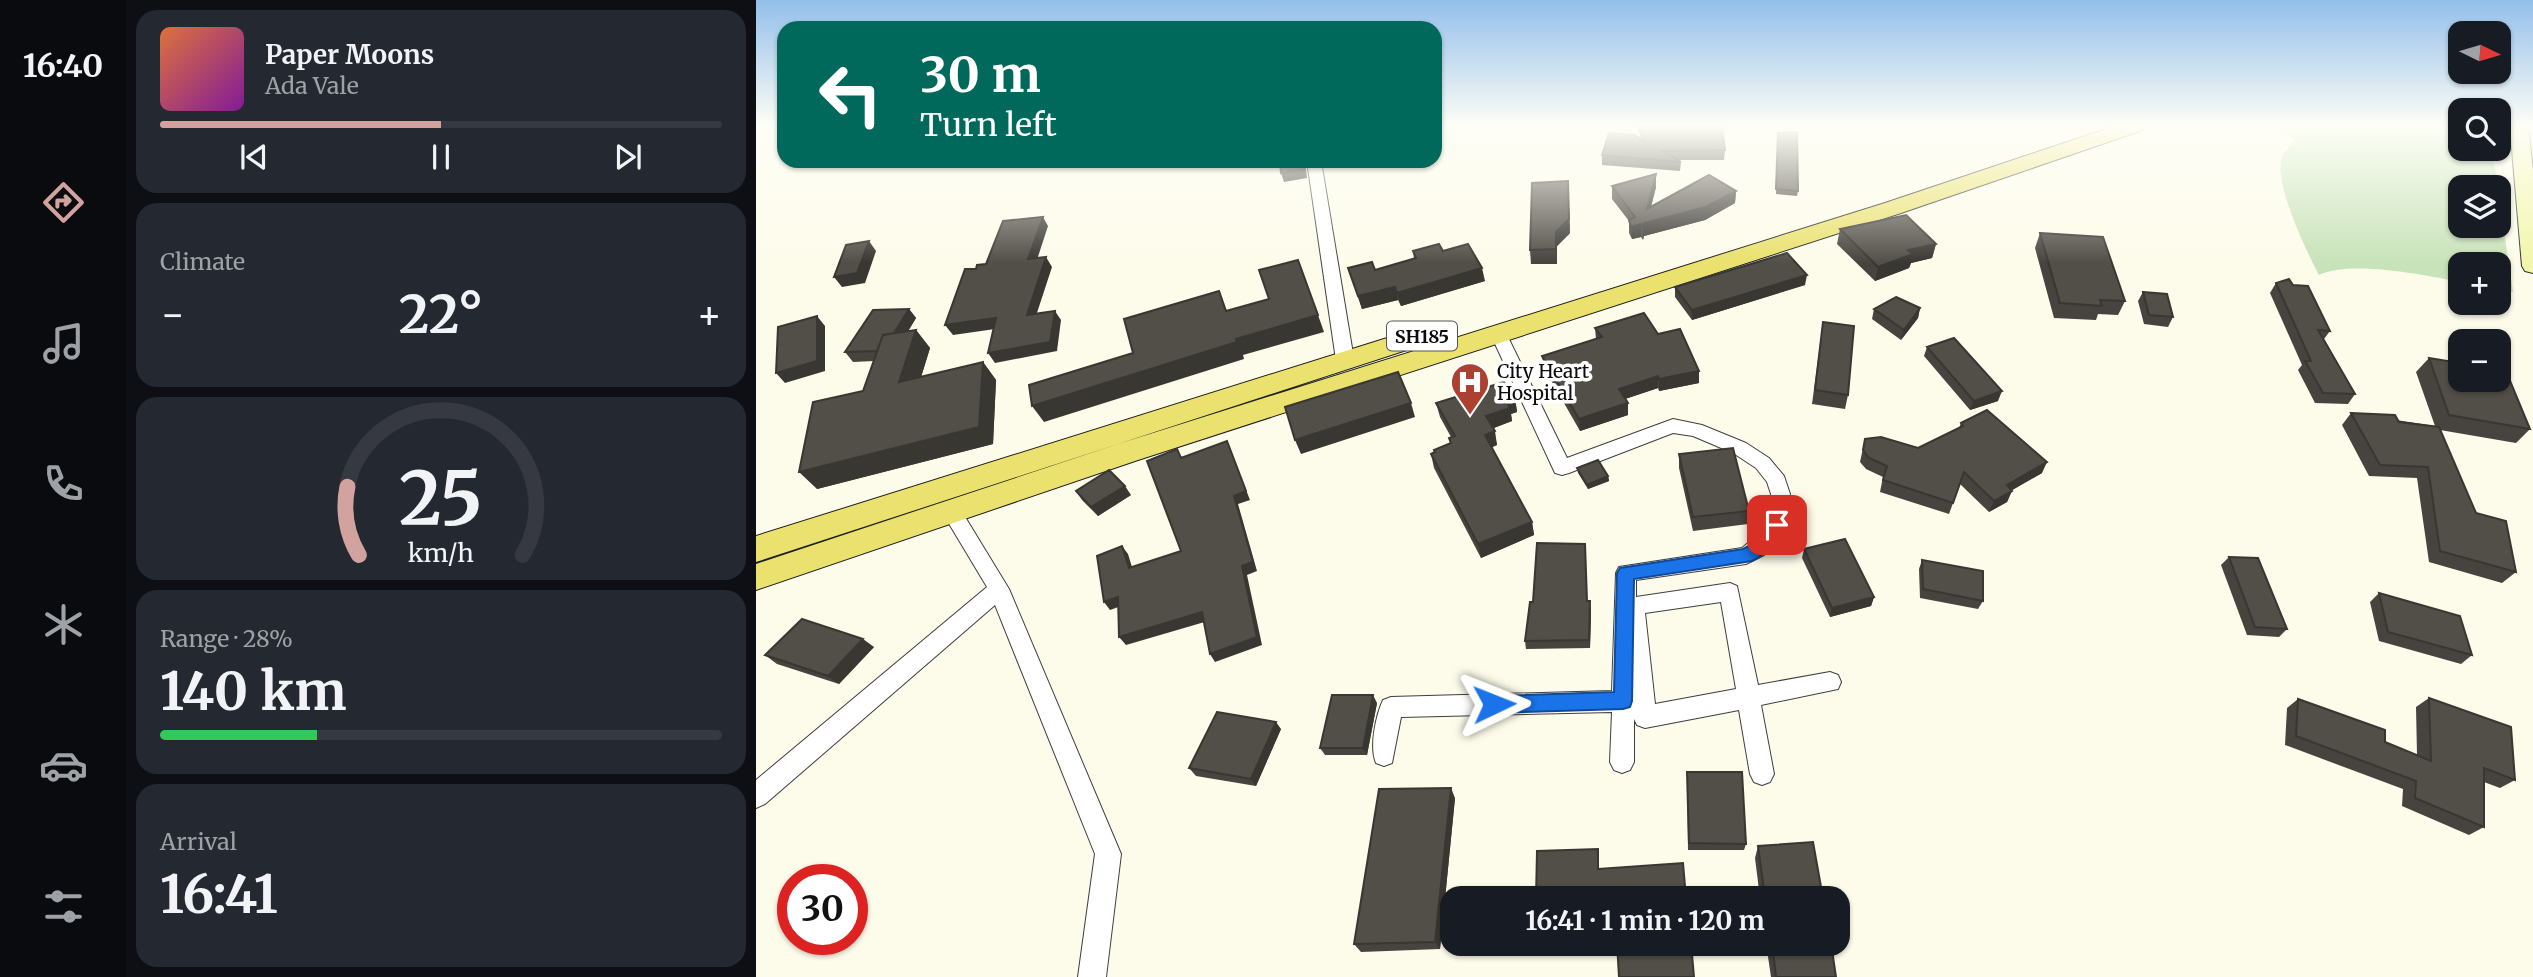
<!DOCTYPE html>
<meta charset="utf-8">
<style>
body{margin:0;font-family:Merriweather,serif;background:#242831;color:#f1f3f6;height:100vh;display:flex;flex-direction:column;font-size:26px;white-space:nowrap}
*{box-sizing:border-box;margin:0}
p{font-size:23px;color:#9ea1a6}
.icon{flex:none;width:38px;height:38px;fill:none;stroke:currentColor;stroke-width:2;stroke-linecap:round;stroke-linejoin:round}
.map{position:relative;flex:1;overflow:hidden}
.details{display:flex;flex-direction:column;gap:10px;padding:10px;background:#0d0f14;width:630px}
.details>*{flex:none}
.banner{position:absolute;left:21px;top:21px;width:665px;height:147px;border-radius:21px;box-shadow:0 2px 5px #0004;background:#00695c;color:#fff;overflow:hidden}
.needle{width:46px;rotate:95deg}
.tools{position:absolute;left:1692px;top:21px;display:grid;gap:14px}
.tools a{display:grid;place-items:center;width:63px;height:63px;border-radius:14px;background:#171b24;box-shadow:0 2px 5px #0004;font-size:35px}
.speed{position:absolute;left:21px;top:864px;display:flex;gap:14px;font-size:35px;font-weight:700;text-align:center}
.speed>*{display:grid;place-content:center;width:91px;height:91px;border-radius:50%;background:#171b24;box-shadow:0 2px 5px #0004;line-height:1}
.speed .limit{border:10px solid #d22;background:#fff;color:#111}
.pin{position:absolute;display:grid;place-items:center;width:60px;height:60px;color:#fff;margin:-30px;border-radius:14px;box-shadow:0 4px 10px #0006}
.me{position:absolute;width:77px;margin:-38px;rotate:88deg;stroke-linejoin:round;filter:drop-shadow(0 0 5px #0008)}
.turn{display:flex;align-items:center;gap:24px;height:147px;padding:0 28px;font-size:32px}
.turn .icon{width:91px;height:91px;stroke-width:2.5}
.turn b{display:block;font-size:49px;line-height:60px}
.big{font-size:52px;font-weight:700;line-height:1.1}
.details .widget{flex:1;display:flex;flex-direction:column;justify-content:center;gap:10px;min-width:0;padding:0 24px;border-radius:21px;background:#242831}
.details .dial{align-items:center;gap:0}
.dial svg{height:182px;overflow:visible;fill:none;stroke:#363941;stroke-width:7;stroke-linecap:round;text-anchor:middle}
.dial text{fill:#f1f3f6;stroke:none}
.song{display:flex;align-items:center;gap:21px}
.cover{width:84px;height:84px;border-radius:10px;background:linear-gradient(135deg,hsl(20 70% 55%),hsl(290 70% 35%))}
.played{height:7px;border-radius:4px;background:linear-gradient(90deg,#d2a39e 50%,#363941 50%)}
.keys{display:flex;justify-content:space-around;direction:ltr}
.heat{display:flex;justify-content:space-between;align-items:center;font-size:38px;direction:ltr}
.charge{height:10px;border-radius:5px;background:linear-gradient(90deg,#34c759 28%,#363941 0)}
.trip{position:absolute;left:684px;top:886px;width:410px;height:70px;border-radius:21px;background:#171b24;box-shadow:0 2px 5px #0004;font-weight:700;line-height:70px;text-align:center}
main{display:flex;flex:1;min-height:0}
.menu{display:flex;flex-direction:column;width:126px;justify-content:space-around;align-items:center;background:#090b0e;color:#9ea1a6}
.menu .icon{width:49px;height:49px}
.menu .selected{color:#d2a39e}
.menu b{font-size:32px;color:#f1f3f6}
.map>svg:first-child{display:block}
.green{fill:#c8e3b9}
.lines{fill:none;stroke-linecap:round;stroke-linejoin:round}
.street-casing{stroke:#3e3e3e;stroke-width:2}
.secondary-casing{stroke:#2d2d2d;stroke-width:2}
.primary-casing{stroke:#1c1c1c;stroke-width:2}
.street{fill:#fff;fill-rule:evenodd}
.secondary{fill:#f2f6ac;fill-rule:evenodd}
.primary{fill:#eae16e;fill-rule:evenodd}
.wall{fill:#47433e}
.shaded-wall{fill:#393732}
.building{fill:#524e48;stroke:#393732;stroke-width:2}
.route{fill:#1a73e8;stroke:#114b97;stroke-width:2}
.labels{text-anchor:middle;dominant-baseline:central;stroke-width:7;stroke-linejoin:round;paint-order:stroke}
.shield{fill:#fff;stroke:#545454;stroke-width:2}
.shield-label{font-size:18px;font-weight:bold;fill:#0b0b0b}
.poi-label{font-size:19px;fill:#0b0b0b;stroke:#fff;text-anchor:start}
</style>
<main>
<nav class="menu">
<b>16:40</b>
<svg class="icon selected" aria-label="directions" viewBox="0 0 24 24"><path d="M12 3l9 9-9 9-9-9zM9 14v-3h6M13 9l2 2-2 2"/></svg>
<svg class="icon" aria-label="music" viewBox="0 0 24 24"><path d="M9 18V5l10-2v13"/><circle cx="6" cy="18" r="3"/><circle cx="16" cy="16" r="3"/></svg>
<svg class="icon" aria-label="phone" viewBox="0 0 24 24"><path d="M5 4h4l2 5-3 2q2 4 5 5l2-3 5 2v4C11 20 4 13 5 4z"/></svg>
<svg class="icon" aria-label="climate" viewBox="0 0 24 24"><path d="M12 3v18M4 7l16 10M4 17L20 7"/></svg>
<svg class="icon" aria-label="car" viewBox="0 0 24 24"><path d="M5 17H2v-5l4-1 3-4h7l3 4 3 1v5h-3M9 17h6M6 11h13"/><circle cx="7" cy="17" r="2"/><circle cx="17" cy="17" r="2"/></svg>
<svg class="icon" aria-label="filters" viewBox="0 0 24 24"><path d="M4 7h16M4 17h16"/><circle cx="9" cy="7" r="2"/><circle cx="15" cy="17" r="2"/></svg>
</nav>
<section class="details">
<div class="widget">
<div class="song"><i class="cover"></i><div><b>Paper Moons</b><p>Ada Vale</p></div></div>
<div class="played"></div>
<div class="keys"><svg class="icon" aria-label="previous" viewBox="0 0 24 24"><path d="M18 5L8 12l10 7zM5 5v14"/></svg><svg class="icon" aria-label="pause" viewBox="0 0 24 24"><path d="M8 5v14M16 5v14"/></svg><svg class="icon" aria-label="next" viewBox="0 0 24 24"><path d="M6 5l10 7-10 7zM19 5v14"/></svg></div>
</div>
<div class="widget"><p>Climate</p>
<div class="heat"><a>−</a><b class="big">22°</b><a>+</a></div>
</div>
<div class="widget dial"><svg viewBox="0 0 100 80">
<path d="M14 69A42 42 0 1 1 86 69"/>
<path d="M14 69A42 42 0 0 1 9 39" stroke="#d2a39e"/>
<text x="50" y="56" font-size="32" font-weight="700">25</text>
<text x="50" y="72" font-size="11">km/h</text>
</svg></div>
<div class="widget"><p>Range · 28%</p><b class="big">140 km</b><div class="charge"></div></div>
<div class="widget"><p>Arrival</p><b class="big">16:41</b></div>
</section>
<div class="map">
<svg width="1777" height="977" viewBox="0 0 1777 977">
<rect width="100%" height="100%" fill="#fdfceb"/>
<path class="green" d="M1520,126H1695L1704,129V149H1736L1742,187H1704V226H1743V197L1757,292L1743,289V264H1704V282C1668,275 1596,260 1563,275C1550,250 1517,183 1526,156C1528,150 1536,146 1538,139Z"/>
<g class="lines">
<g class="street-casing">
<path id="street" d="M551,161H565L598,360L589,366L580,360Z
M742,327L750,333L811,458L917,419L946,425L990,443L1013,458L1028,476L1034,494L1032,518L1024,535L1008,555L990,564L880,580V597L974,583L981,586L1002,685L1074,672L1082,675L1085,682L1082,689L1005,705L1018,774L1014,782L1006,785L998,782L994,774L983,710L889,728L881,725L878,719V762L874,770L866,773L858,770L854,762L856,712L645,717L636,763L628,766L620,763C613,747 620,715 627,700L635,697L856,691L860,573L863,567L986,548L1003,534L1012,518L1015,494L1011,482L1000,468L977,453L937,436L917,433L813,473L806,475L799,473L734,333ZM965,602L980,689L899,704L889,613Z
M196,504L203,507L253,589L365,854L350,977H322L339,854L239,605L9,804L0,808V780L231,587L186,512L189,507Z"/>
</g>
<g class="secondary-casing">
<path id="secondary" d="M1754,126H1772L1777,170V273L1769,271L1766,266Z"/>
</g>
<g class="primary-casing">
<path id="primary" d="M1359,126H1390L1387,130L1145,213L382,460L0,590V564L362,444L1129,203Z
M663,328L672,331L676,337L672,343L0,562V536Z"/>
</g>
<use href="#street" class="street"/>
<use href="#secondary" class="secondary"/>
<use href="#primary" class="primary"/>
</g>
<path class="wall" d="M881,126H968V130H967L969,150L968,160H922L925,162L924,171L846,165V155L885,139Z
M1022,133L1042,191L1041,196L1020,194Z
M812,181L814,233L801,246V264H775L774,250Z
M856,186L900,187L895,207L980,191L979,203L949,220L888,236L887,240L885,237L876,239L873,233V221L856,199Z
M1084,229L1180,244L1176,258L1155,263L1153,268L1119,281L1081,244Z
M1284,233L1369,301L1362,315L1342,314L1340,320L1298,318L1279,248Z
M657,251H687L729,281L645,306L642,300L606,309L592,268L619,270L658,259Z
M1520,283L1537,285L1574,331L1568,339L1599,394L1592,404L1559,403L1542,370L1546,365L1514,293Z
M1049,285L936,320L919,297V287Z
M1387,292L1417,317L1412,327L1388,324L1382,301Z
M1164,308L1162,318L1145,340L1116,319L1118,309Z
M153,309L160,318L152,331L160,330L174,348L165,377L227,362L240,380L237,444L61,489L107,391L118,361L97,362L89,352Z
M1067,322L1092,395L1089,409L1056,404Z
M839,328L902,334L943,383L903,391L902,388L869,399L872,403V415L824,431L788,368L786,356L840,339Z
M1171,347L1242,401L1214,410L1168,356Z
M1673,358L1774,429L1760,443L1684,430L1720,513L1760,572L1746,583L1673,562L1661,478L1613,476L1586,425L1595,413L1679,426L1660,372Z
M759,398L761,412L755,414L756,421L737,428L741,445L736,447L776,522L778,535L725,558L678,468L675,454L694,443L693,438L695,437L684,417L680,403Z
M1205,423L1286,473L1256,490L1251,502L1233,512L1204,484L1193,514L1124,492L1127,477L1110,469L1104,462L1109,439L1162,448L1203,428Z
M923,454L993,511L992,524L937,531L923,468Z
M821,468L852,476L853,481L832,489L822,473Z
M320,491L375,495L342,516L326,500Z
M1048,549L1118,597L1115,606L1074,617L1046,558Z
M1473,557L1531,629L1523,637L1491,635L1465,565Z
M1166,560L1227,601L1222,609L1164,598L1163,569Z
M1623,593L1716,655L1705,664L1623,641L1614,602Z
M832,601L835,610L834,648L770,649L769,641Z
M118,647L83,684L21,664L9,655Z
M1673,698L1759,780L1744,788L1728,782V827L1713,835L1646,806L1647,789L1529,745L1531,708L1542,699L1629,742L1661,755L1660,707Z
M621,703L611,755H569L564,748Z
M525,729L500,786L440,776L433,768Z
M931,772L990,844L988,850H932Z
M699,798L684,949L605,952L598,944Z
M1002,846L1067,898H1004L999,858Z
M779,943H935L781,951Z
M1010,943H1075L1080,977H1015Z"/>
<path class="shaded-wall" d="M547,161H549L551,178L528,182L525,173Z
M594,161H623V162L595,167Z
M900,174V187L891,222V209Z
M812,181L814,233L801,246V264L800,232Z
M980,191L979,203L949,220L888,236L887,240L888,223Z
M287,217L292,226L278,269L272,259Z
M885,224V237L876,239L875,227Z
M113,241L120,251L109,283L86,287L78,277Z
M1180,244L1176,258L1155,263L1153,268L1119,281L1122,267L1152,250Z
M290,257L296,267L277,325L271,315Z
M726,268L729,281L645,306L641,293Z
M1051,275L1049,285L936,320V310Z
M639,287L642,300L606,309L602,296Z
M1164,308L1162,318L1145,340L1148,330Z
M153,309L160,318L135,360L127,351Z
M299,311L305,320L301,351L239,363L232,353Z
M562,315L568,332L487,355L488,359L288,422L276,406L480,339Z
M61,316L69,326V371L29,383L20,373Z
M240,318L246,328L197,335L189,325Z
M160,330L174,348L158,400L143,382Z
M227,362L240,380L237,444L61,489L43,472Z
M943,371V383L903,391V379Z
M902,376V388L863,401V389Z
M1246,391L1242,401L1214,410L1218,401Z
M759,398L761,412L755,414L756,421L733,430L730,416L750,401Z
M655,403L659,417L545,454L539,440Z
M872,403V415L824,431L823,419Z
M739,431L741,445L732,449L729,435Z
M471,441L494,500L482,504L501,571L491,575L506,645L459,662L454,654L486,566Z
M1291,462L1286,473L1246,496L1251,485Z
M852,476L853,481L832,489L831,485Z
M369,486L375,495L342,516L335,507Z
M1256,491L1251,502L1233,512L1238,501Z
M776,522L778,535L725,558L722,544Z
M366,546L372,554L379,577L373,568Z
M362,597L368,605L354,610L348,602Z
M1118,597L1115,606L1074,617L1076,608Z
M834,601L835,610L834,648L833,640Z
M446,612L452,621L370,645L363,637Z
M107,639L118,647L83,684L72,676Z
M617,695L621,703L611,755L607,748Z
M520,722L525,729L500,786L495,779Z
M695,788L699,798L684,949L679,942Z"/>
<path class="building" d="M884,126H966L969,150L906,151L925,162L846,155L853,133L879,135L889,142Z
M1041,132L1042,191L1020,189L1022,133Z
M524,161H547L548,169L525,173Z
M900,174L891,209L953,175L980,191L950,207L888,223L887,227L885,224L875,227L873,220L879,217L856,186Z
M812,181L813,219L800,232V249L774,250L776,183Z
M1150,215L1180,244L1152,250L1157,254L1122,267L1084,229Z
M287,217L272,259L290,257L271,315L299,311L294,342L232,353L240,318L189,325L209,269H220L221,265L230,264L247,221Z
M1284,233L1347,237L1369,301L1344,300L1346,306L1304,303Z
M113,241L101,273L78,277L90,245Z
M683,244L687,251L712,244L726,268L641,293L639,287L602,296L592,268L616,262L619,270L660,258L657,251Z
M1031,253L1051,275L936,310L919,287Z
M542,260L562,315L480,339L481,342L276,406L273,385L377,353L368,319L463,291L470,311L513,299L503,270Z
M1533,279L1537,285L1552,286L1574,331L1562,330L1599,394L1567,393L1549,361H1555L1520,283Z
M1387,292L1411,294L1417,317L1393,315Z
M1140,297L1164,308L1148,330L1118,309Z
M153,309L138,333L127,335L121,351L89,352L117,310Z
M888,313L902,334L924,329L943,371L903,379L902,376L863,389L872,403L823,419L786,356L846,337L839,328Z
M61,316V361L20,373L22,327Z
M1067,322L1098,326L1092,395L1059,390Z
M160,330L143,382L227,362L223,427L43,472L57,402L107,391L127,335Z
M1198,338L1246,391L1218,401L1171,347Z
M1673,358L1704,363V380H1743V369L1750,371L1774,429L1693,415Z
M642,372L655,403L539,440L529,407Z
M748,382L759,398L750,401L754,408L730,416L739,431L729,435L776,522L722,544L675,454L679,452L678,450L695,443L693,438L699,436L680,403Z
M1231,410L1291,462L1251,485L1256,491L1238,501L1208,472L1197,503L1127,480L1131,466L1113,458L1107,450L1109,439L1125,437L1162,448L1207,426L1205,423Z
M1595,413L1639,415L1643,422L1683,427L1720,513L1750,521L1760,572L1684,551L1672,467L1624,465Z
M471,441L490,491L478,496L497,562L486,566L501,637L454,654L446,612L363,637L362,597L348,602L341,556L366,546L373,568L425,551L391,461L421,449L425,458Z
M977,448L993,511L937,517L923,454Z
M842,460L852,476L831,485L821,468Z
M353,470L369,486L335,507L320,491Z
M1089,539L1118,597L1076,608L1048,549Z
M781,543L829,544L831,601H834L833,640L769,641L774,602H777Z
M1473,557L1502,558L1531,629L1499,627Z
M1166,560L1227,571V601L1167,589Z
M1623,593L1704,616L1716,655L1632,632Z
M46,619L107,639L72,676L9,655Z
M576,695H617L607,748H564Z
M1673,698L1755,727L1759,780L1728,768V827L1659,798L1660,781L1540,736L1542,699L1629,730V742L1675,761Z
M461,712L520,722L495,779L433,768Z
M931,772H986L990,844L933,843Z
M695,788L679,942L598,944L623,789Z
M1057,842L1067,898H1009L1002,846Z
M842,849V869L927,863L930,898H780L781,851Z
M861,943H935L938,977H863Z
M1016,943H1075L1080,977H1020Z"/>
<linearGradient id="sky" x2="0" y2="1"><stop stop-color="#93bfeb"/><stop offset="0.48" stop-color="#fefef6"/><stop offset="1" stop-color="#fefef6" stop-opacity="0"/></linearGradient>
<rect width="1777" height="263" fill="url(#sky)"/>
<path class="route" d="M1021,519L1026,521L1029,525C1019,544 1015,551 996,561L878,579L876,701L874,707L867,709L738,713L732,710L729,704L732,698L738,696L858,692L861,573L864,568L987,549C1007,540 1007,524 1021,519Z"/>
<defs>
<g id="hospital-pin" transform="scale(2.0125)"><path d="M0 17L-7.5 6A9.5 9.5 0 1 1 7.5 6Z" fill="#ac4132" stroke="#fff"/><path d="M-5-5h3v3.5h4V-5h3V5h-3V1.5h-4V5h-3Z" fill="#fff"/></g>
</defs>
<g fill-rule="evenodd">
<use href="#hospital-pin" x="714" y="382"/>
</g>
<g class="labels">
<rect class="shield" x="631" y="321.5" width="70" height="29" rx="5"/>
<g class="shield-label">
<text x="666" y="336">SH185</text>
</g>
<g class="poi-label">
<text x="741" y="371">City Heart<tspan x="741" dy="22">Hospital</tspan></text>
</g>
</g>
</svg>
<div class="tools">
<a><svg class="needle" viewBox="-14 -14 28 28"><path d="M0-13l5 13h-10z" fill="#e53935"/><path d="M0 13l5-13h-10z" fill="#9ea1a6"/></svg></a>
<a><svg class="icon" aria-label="search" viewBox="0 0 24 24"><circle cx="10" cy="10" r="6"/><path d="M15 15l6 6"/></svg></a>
<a><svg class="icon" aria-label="layers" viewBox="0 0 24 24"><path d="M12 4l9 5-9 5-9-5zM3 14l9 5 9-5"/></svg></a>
<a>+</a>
<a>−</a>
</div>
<div class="speed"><div class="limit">30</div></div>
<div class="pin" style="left:1021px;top:525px;background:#d93025"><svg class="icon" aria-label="arrive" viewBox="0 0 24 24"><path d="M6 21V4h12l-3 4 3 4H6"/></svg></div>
<svg class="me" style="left:738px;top:704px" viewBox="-20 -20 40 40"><path d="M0-17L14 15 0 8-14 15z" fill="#1a73e8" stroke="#fff" stroke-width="4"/></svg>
<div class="trip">16:41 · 1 min · 120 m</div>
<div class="banner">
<div class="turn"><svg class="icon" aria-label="left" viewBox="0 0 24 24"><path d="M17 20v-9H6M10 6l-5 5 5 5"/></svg><div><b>30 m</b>Turn left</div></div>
</div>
</div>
</main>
